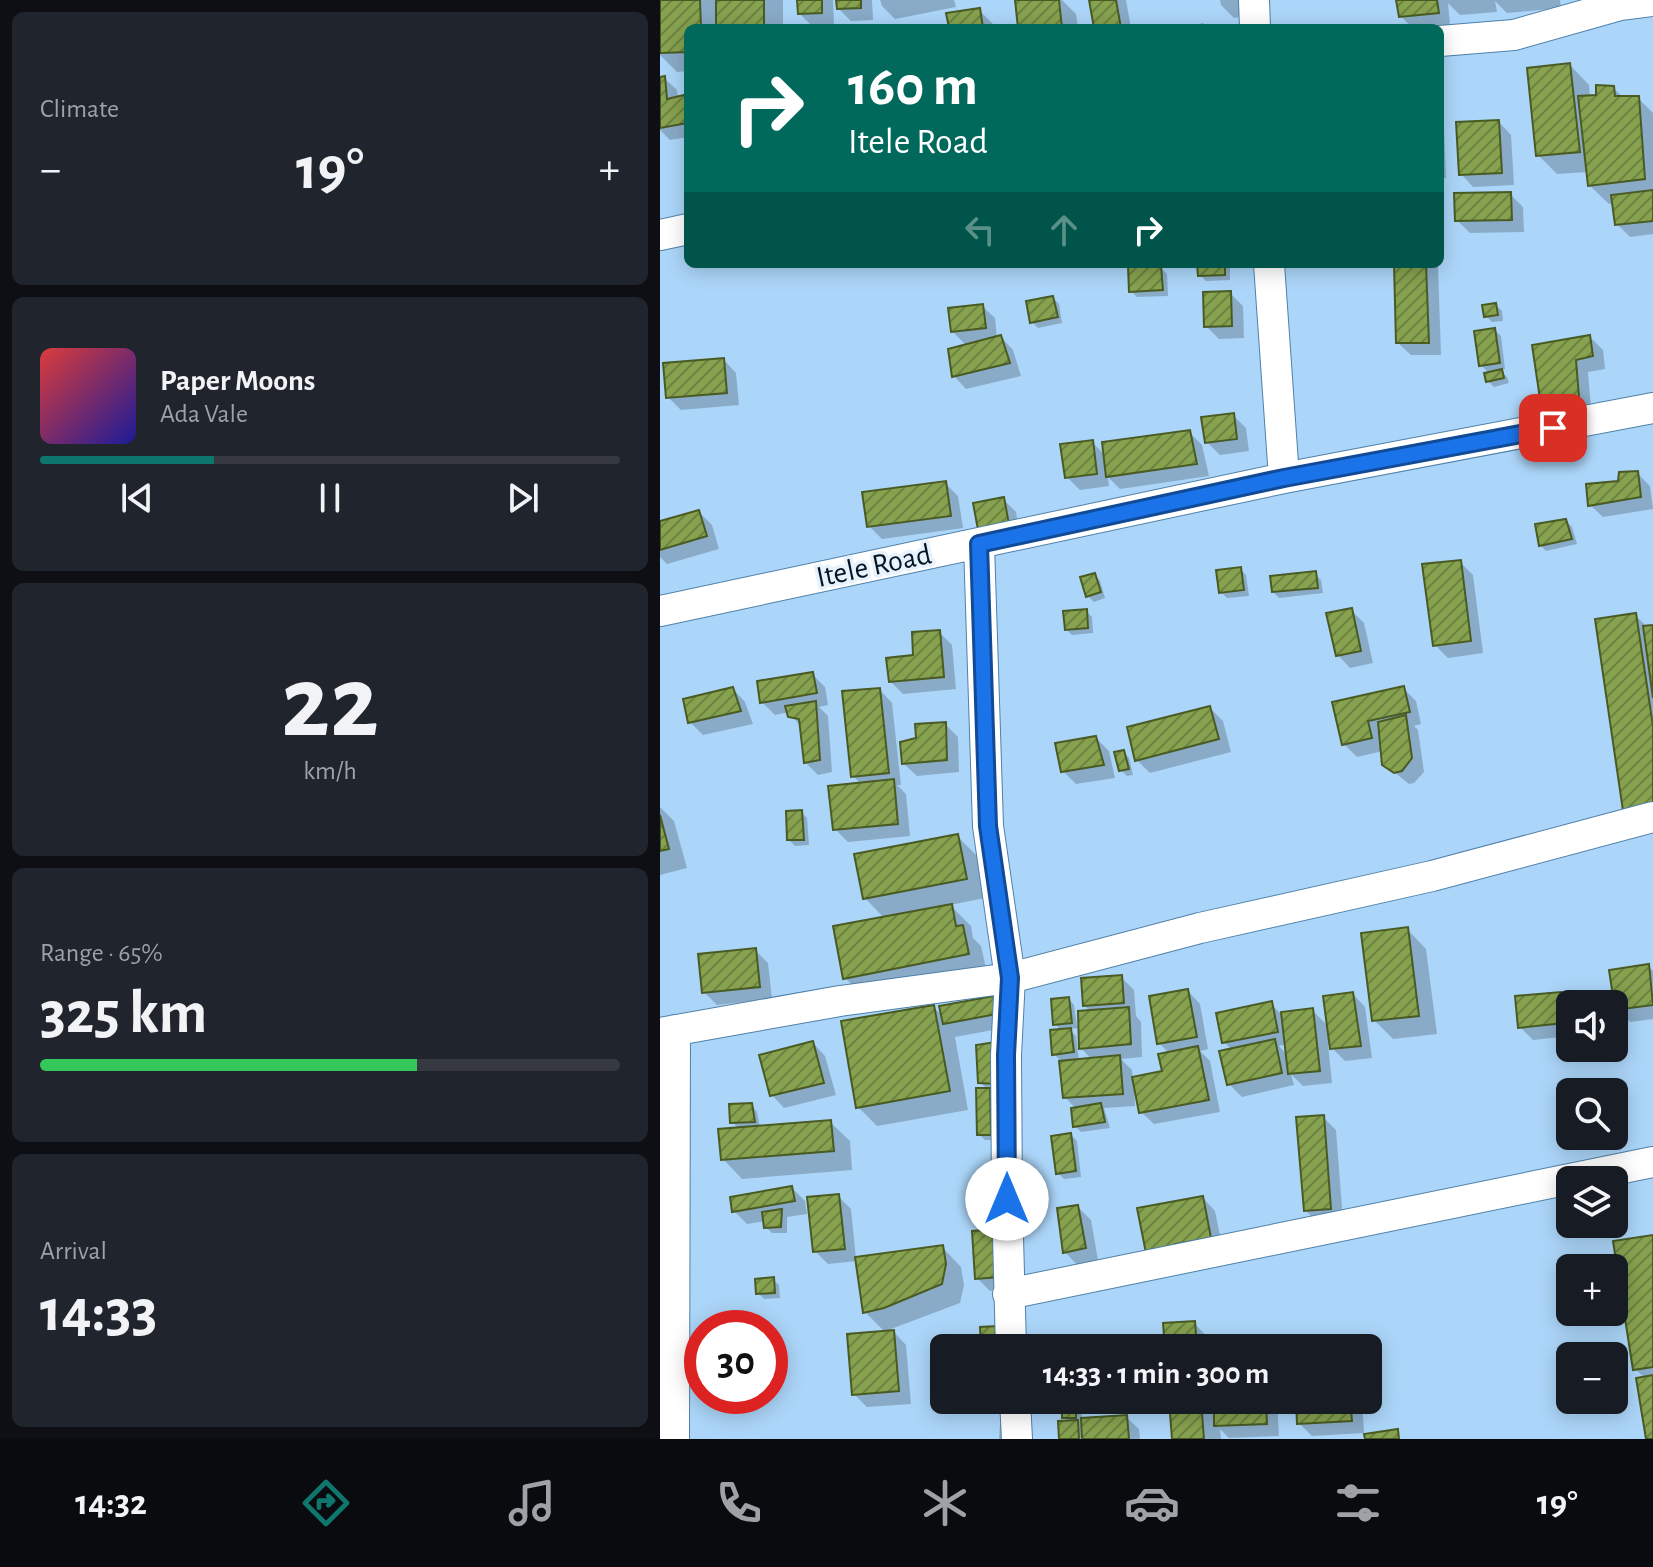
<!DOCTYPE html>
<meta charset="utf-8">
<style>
body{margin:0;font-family:"Alegreya Sans",sans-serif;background:#20242c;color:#f1f3f6;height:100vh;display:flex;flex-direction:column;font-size:30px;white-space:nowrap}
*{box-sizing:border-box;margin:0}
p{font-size:26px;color:#9ea1a6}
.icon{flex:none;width:44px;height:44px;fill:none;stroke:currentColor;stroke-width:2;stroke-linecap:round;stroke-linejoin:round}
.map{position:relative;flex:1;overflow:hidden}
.panel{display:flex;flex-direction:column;gap:12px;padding:12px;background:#0d0f14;width:660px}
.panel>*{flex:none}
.top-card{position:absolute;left:24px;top:24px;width:760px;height:244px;border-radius:12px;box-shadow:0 4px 20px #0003;background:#00695c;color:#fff;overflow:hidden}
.controls{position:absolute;left:896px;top:990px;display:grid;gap:16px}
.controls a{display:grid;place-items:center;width:72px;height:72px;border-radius:12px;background:#171b24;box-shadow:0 4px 20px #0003;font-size:40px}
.speed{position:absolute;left:24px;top:1310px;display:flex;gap:16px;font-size:40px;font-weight:700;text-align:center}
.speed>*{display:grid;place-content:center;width:104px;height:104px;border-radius:50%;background:#171b24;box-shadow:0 4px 20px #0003;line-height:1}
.speed .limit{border:12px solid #d22;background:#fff;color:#111}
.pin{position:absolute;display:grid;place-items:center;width:68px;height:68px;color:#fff;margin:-34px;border-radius:16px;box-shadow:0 4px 12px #0006}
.me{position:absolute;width:88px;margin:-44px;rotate:0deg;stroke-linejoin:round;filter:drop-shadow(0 0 6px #0008)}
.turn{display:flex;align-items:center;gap:28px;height:168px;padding:0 32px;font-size:36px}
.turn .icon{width:104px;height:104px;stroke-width:2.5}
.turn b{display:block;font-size:56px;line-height:68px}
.lanes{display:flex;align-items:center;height:76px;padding:0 32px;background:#0003;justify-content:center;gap:40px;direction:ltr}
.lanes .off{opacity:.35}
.big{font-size:60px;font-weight:700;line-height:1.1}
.panel .widget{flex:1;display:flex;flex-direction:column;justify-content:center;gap:12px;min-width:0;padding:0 28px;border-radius:12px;background:#20242c}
.panel .dial{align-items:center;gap:0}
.dial b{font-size:104px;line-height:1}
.song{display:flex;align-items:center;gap:24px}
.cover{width:96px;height:96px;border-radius:12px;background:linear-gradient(135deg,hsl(0 70% 55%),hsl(240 70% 35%))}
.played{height:8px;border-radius:4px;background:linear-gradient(90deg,#0f766e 30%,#363941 30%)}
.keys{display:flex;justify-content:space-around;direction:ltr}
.heat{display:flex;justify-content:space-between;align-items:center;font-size:44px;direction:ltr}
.charge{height:12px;border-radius:6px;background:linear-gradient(90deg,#34c759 65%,#363941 0)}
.trip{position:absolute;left:270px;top:1334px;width:452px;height:80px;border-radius:12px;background:#171b24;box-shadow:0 4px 20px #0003;font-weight:700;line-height:80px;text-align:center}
.tab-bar{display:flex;height:128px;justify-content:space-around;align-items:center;background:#090b0e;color:#9ea1a6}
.tab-bar .icon{width:56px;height:56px}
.tab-bar .current{color:#0f766e}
.tab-bar b{font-size:36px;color:#f1f3f6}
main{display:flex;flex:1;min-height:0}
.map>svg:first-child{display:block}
.shadow{fill:#0003;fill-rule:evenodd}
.building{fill:url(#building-hatch);stroke:#495b23;stroke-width:2}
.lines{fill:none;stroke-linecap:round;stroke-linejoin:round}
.street-casing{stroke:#4e80a9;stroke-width:32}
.street{stroke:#fff;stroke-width:30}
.route-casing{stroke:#114b97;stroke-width:20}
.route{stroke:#1a73e8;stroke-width:14}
.labels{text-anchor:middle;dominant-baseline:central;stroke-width:7;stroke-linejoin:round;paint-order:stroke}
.street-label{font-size:30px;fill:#031625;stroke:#e8f2fc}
</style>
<main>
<section class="panel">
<div class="widget"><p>Climate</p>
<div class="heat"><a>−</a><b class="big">19°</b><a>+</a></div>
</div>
<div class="widget">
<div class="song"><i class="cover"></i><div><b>Paper Moons</b><p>Ada Vale</p></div></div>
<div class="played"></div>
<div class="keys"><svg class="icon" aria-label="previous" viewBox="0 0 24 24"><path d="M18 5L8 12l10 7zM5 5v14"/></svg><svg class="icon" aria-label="pause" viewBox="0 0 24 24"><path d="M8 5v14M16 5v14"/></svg><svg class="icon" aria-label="next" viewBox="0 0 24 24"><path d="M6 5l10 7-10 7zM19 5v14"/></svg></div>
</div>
<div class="widget dial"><b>22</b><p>km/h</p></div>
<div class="widget"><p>Range · 65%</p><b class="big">325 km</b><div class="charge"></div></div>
<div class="widget"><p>Arrival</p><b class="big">14:33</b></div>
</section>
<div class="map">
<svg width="993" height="1439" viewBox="0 0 993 1439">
<defs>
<pattern id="building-hatch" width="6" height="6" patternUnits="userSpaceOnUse" patternTransform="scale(2)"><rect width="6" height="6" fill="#87a24f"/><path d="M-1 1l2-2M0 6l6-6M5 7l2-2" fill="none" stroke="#6c8341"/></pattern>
</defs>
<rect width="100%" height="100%" fill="#acd6f9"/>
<path class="shadow" d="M0,0H123V28H28V71L17,72L0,55Z
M139,0H173L174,25L152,26L139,13Z
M178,0H212L213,20L191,21L178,8Z
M220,0H294L296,7L235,19L222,6Z
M357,0H402L416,14L418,28H360Z
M431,0H466L471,28H436Z
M560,0H587L590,15L574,18L561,5Z
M738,0H900L901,8L847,13L835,1L837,12L800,15L788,3L790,25L752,28L741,16Z
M319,10L337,28H291Z
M543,23L548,28H524Z
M910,65L929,85L930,98L953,88L964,98H978L993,113V234L970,237L957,224L954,203L949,204L929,185L928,172L897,174L878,155Z
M4,78L17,90L18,99L28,96V137L10,140L0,130V79Z
M839,122L851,135L854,185L813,187L801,174Z
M780,125L784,129L786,178H780Z
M850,194L863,207L864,232L810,233L797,220Z
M539,264H570V280L546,281L540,275Z
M736,264H775L778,267L781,355H751L738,343Z
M501,268L507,274L508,296L477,297L471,291Z
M570,293L583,306L584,338L559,339L546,326Z
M393,298L399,304L402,323L378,328L372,322Z
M836,305L842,311L843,321L832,322L826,316Z
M322,306L335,318L337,338L341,337L353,350L361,376L306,389L294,376L307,346L293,332Z
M835,330L841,336L845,369H839L847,377L849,383L834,387L828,381L830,374L821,365Z
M930,337L943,350L945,369L928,372L931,409L895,411L882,398Z
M64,360L76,373L79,405L21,410L8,397Z
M573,415L586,428L589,451L560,455L547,442Z
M529,432L542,445L549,476L460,489L448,477L449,486L420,490L407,477L432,442L446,456Z
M977,473L990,486L993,509L943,517L930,505Z
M285,483L298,496L303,528L222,539L209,526Z
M343,499L356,512L361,542L334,546Z
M39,512L52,525L59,549L7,564L0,557V524Z
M906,521L912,527L917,544L886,551L880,545Z
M800,562L813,575L823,653L788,658L775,645Z
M580,569L586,575L589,596L567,598L561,592Z
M655,574L661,580L663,593L619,598L613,592Z
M434,575L440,581L445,598L434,602L428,596Z
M691,610L704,623L713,663L690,668L678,655Z
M426,611L432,617L433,633L412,635L406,629Z
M976,616L988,628L993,627V828Z
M279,632L292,645L296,689L243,694L230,681Z
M152,674L165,687L168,705L159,707L168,716L172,772L158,775L145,762L142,728L129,712L115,715L102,702Z
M743,688L756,701L761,724L754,726L758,730L764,772L754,783L749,784L724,764L723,751L697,757L684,744L674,704Z
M73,689L85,702L93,724L43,735L30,722Z
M220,690L232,703L241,785H237L246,794L250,836L188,842L175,829L201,784L193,776Z
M550,708L563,721L571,752L490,773L477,760Z
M285,724L298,737L299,772L257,776L244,764L258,740Z
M436,738L449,751L455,778L416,784L403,771Z
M463,752L469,758L473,775L467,776L461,770Z
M0,807L14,821L27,868L0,875Z
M141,812L147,818L149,845L135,846L129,840Z
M297,836L317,856L325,898L290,905L311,926L313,938L321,946L327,973L205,997L185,978L225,919L205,898Z
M747,929L766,949L777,1034L733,1039L714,1020Z
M95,950L108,963L112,999L57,1005L44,992Z
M988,966L993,971V1019L970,1022L957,1009Z
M461,977L474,990L476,1016L481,1022L482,1057L461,1059L472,1070L473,1079L504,1073L510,1054L499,1043L528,991L540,1004L548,1049L540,1051L550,1061L560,1112L494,1124L481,1112L477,1091H474L475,1106L444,1108L450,1128L421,1132L415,1126L416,1109L405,1097L401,1061L394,1054L402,1031L395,1024L409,999L414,1005L417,1026H420L431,1012L424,1005ZM420,1028L421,1048L432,1060L419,1061L416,1036L409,1029Z
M693,994L705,1007L712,1058L685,1061L668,1044L672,1083L643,1086L631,1074L634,1085L582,1097L569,1084L573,1051L564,1042L611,1004L621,1014L652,1010L669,1027ZM627,1044L628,1056L619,1046Z
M900,994L910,1004V1036L873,1040L860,1027Z
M333,998L349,1027L295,1037L308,1110L217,1126L198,1107L273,1007L283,1016Z
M153,1043L165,1056L176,1095L124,1108L112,1095Z
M318,1047L342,1089L328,1088L335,1096L337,1140H325L319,1134L328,1090L320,1082Z
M91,1105L97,1112L100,1128L170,1122L190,1141L192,1170L82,1179L63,1159L79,1129L72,1122Z
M663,1117L676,1130L683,1221L658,1223L645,1210Z
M411,1135L417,1141L421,1177L404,1179L398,1173Z
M132,1188L145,1201L147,1214L127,1217V1233H112L106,1227L105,1221L87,1224L74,1211Z
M178,1196L191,1209L196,1259L282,1247L301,1267L304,1285L300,1303L231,1329L246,1345L251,1404L207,1407L194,1394L226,1333L205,1312L197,1261L168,1264L155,1251Z
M543,1198L555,1211L563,1250L502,1265Z
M418,1207L431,1220L438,1260L417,1265L405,1252Z
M314,1233L353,1289L330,1291L317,1278Z
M993,1237V1439H988L985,1378L975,1369Z
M113,1279L119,1285L120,1298L104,1299L98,1293Z
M534,1323L553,1343L554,1348H507Z
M511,1400H617L619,1436L569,1438L560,1429L561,1439H514Z
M638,1400H702L704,1433L652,1436L639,1423Z
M416,1401L422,1406V1419L466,1417L479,1429L480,1439H401L409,1423L404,1417Z
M340,1424H347L353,1439H339Z"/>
<path class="building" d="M0,0H40L41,28H28V52L0,53Z
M56,0H104V28H56Z
M137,0H162V13L138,14Z
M176,0H201V8L177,9Z
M355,0H399L402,28H358Z
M429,0H456L461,28H434Z
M736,0H777L779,13L739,17Z
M320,8L323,28H289L286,13Z
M910,63L920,152L876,156L867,68Z
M5,76L7,99L28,94V123L0,128V77Z
M936,85L954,86L955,96H979L985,179L928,186L918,96L936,95Z
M839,120L842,173L799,175L796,122Z
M993,190V221L955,225L951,195Z
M851,192L852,220L795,221L794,193Z
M537,264H565V275L538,276Z
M734,264H766L769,343H736Z
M468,266H501L503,290L469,292Z
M571,291L572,326L544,327L543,292Z
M393,296L398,317L370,323L366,301Z
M836,303L838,315L824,317L822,305Z
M323,304L326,328L291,332L288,308Z
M835,328L840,363L819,366L814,331Z
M341,335L350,363L292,377L288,349Z
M930,335L933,356L916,360L919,397L880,399L872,345Z
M64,358L67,393L6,398L3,363Z
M842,369L844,378L826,382L824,373Z
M574,413L577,439L545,443L541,417Z
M530,430L537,464L446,477L442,442Z
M433,440L437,474L405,478L400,444Z
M978,471L981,497L928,506L926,484L958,481L959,472Z
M286,481L291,516L207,527L202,492Z
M344,497L350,530L319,535L313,503Z
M39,510L47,536L0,550V521Z
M906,519L912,539L879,546L875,524Z
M801,560L811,641L773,646L762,564Z
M581,567L584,590L559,593L556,570Z
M656,571L658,588L612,592L610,576Z
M435,573L441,592L426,597L420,577Z
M692,608L701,651L676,656L666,613Z
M427,609L428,628L405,630L403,611Z
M976,613L993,726V807L963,811L935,619Z
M993,625V698L983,626Z
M280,630L284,677L229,682L226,658L253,655L252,632Z
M153,672L157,693L100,703L97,681Z
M744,686L750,712L708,721L712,738L682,745L672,702Z
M73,687L81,711L28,723L23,699Z
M220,688L229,773L191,777L182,691Z
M156,701L160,760L144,763L139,719L128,717L125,706Z
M550,706L559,739L475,761L467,727Z
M746,715L752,758L742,771L734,773L722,765L718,722Z
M286,722L287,760L242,764L240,742L256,738L255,724Z
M436,736L444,765L401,772L395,743Z
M464,750L469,769L459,771L454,752Z
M234,779L238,824L173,830L168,786Z
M142,810L144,840H127L126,811Z
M0,815L9,849L0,851Z
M298,834L307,879L203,899L194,854Z
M292,904L296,926L303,925L309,954L183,979L173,926Z
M748,927L759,1016L712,1021L701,933Z
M96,948L100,987L42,993L38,954Z
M989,964L993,1005L955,1010L949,970Z
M462,975L464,1003L423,1006L421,978Z
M528,989L537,1037L497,1044L489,996Z
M693,992L701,1046L670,1049L663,996Z
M901,992L904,1023L858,1028L855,996Z
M334,996L337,1014L283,1024L279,1006Z
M409,997L412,1023L393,1025L391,999Z
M612,1001L618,1032L562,1043L556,1013Z
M274,1005L290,1091L196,1108L181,1021Z
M469,1007L471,1044L419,1049L418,1011Z
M653,1008L660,1071L628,1074L621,1012Z
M411,1028L414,1052L392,1055L390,1030Z
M615,1039L622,1073L567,1085L559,1051Z
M153,1041L164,1083L110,1096L99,1055Z
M336,1042L337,1084L318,1083L316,1045Z
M538,1046L549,1100L479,1113L472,1077L502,1071L498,1054Z
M460,1055L463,1094L403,1098L399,1061Z
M316,1088H330L331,1135H317Z
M92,1103L95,1122L70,1123L69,1104Z
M441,1103L445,1122L413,1127L411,1108Z
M664,1115L671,1209L644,1211L636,1117Z
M171,1120L174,1151L61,1160L58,1129Z
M411,1133L416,1171L396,1174L391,1136Z
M132,1186L135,1201L72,1212L70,1197Z
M179,1194L185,1249L153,1252L147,1197Z
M543,1196L551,1238L515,1244L518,1255L486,1253L477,1208Z
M418,1205L426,1248L403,1253L397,1208Z
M122,1209L121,1227L104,1228L102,1212Z
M336,1229L341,1277L315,1279L312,1231Z
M993,1235V1367L973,1370L953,1241Z
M283,1245L286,1264L282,1284L224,1308L203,1313L195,1257Z
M114,1277L115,1293L96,1294L95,1279Z
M535,1321L537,1348H505L503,1323Z
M337,1326L338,1348H321L320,1327Z
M234,1330L239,1391L192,1395L187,1334Z
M993,1375V1439H986L976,1378Z
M402,1400H416V1418H402Z
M509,1400H541L544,1439H512Z
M554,1400H606L607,1424L554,1426Z
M636,1400H690L692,1421L637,1424Z
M467,1415L469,1439H422L421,1418Z
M418,1420L419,1439H399L398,1421Z
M738,1429L739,1439H705L704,1434Z"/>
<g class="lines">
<g class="street-casing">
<path id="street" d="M594,0L595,28
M780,41L854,35L960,5L993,1
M0,235L28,229
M609,264L624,478
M319,544L328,826L350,978L346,1055L347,1199L351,1348
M0,611L624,478L993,408
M0,1033L180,1001L350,978L540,928L772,876L993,817
M348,1294L993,1162
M355,1400L357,1439
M14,1439L15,1030"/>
</g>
<use href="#street" class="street"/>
</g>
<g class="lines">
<g class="route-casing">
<path id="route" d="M347,1199L346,1055L350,978L328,826L319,544L624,478L893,428"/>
</g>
<use href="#route" class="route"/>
</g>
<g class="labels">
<g class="street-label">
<text transform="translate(214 566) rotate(-12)">Itele Road</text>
</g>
</g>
</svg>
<div class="controls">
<a><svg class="icon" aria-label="sound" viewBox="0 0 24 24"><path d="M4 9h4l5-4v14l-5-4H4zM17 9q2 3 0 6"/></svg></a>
<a><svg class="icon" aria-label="search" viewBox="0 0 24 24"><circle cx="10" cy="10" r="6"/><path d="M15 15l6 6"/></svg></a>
<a><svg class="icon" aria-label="layers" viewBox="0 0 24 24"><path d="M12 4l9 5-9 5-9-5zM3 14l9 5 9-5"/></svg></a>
<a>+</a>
<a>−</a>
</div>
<div class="speed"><div class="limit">30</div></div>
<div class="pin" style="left:893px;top:428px;background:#d93025"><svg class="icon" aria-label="arrive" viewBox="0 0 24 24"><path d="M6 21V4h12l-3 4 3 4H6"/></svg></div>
<svg class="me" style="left:347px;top:1199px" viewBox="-20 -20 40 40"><circle r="19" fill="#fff"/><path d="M0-13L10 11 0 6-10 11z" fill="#1a73e8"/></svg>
<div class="trip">14:33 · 1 min · 300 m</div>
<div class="top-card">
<div class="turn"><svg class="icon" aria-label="right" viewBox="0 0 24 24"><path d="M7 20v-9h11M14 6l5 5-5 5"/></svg><div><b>160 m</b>Itele Road</div></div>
<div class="lanes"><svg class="icon off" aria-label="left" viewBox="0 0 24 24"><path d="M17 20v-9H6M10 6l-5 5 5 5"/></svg><svg class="icon off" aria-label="ahead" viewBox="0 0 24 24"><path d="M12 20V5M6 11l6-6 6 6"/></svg><svg class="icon" aria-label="right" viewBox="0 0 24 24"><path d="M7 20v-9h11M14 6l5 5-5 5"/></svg></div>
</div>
</div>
</main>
<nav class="tab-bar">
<b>14:32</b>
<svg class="icon current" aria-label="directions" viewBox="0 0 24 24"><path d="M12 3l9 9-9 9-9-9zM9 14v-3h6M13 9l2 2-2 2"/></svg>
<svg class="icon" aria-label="music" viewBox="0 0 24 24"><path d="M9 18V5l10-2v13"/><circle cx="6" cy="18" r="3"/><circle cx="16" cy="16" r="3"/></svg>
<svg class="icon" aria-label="phone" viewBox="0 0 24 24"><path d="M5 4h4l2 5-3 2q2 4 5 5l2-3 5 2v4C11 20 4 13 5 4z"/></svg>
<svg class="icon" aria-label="climate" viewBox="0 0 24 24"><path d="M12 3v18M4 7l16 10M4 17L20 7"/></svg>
<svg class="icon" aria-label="car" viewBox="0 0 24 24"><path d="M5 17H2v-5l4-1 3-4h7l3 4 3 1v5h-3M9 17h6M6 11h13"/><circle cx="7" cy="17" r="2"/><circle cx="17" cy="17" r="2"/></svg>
<svg class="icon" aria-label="filters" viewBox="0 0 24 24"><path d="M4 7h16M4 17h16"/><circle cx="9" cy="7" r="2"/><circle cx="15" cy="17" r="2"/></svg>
<b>19°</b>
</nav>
